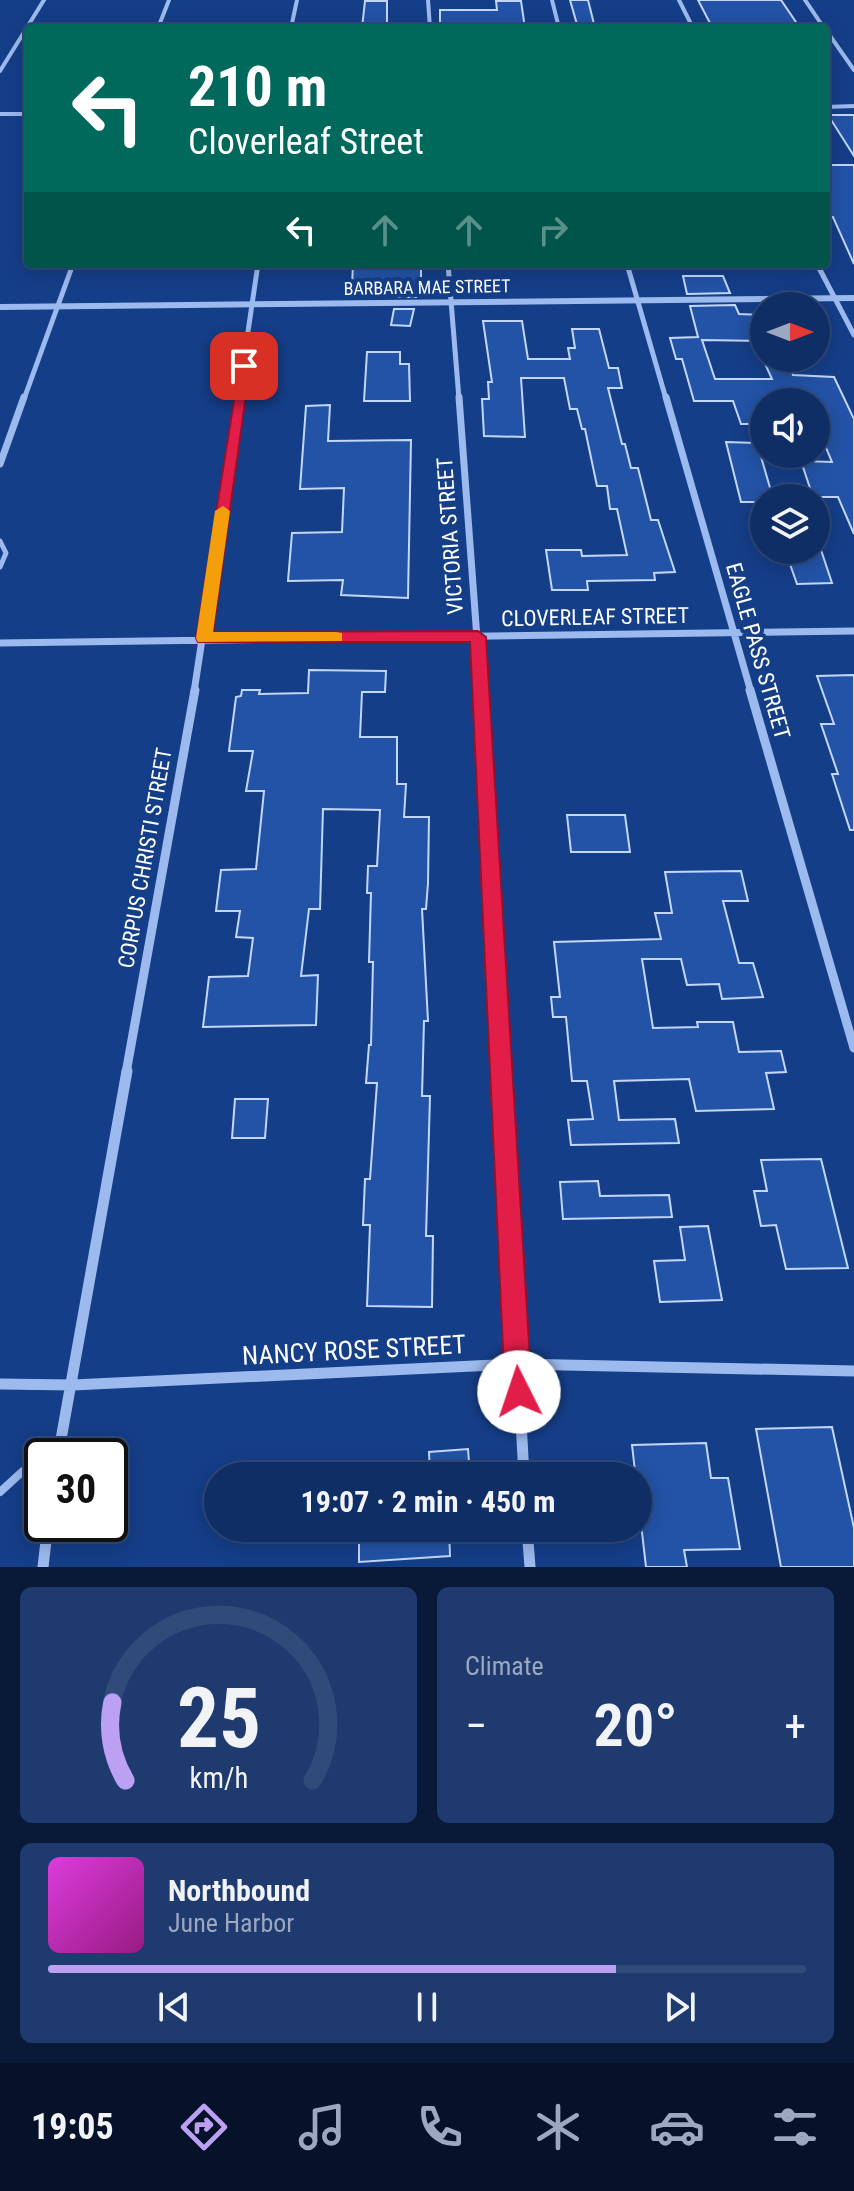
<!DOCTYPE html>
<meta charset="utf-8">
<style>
body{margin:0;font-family:"Roboto Condensed",sans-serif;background:#1e3a6f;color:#f1f3f6;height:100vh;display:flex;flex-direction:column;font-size:30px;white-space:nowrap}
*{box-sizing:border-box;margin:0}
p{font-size:26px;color:#9ca8bf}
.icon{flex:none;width:44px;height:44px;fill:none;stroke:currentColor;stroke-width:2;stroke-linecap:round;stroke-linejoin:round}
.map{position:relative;height:1567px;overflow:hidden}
.panel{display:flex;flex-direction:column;gap:20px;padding:20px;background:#091938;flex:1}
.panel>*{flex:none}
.guide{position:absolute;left:24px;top:24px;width:806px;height:244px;border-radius:8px;box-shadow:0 4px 20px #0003,0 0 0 2px #304a7a;background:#00695c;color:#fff;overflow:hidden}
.needle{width:52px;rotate:90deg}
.buttons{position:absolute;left:750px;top:292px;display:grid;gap:16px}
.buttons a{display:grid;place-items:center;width:80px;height:80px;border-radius:50%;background:#102e66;box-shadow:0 4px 20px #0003,0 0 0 2px #304a7a;font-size:40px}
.speed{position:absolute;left:24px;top:1438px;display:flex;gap:16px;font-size:40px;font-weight:700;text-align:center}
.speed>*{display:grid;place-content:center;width:104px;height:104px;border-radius:50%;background:#102e66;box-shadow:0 4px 20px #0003,0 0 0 2px #304a7a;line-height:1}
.speed .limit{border:4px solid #111;border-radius:12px;background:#fff;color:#111}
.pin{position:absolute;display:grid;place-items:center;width:68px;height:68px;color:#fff;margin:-34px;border-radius:16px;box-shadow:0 4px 12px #0006}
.me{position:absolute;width:88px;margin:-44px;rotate:356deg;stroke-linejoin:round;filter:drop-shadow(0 0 6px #0008)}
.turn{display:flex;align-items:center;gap:28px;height:168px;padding:0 32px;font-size:36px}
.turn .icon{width:104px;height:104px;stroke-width:2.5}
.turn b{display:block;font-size:56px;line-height:68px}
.lanes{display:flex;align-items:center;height:76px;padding:0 32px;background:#0003;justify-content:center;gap:40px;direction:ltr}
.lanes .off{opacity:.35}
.big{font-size:60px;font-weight:700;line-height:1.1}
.panel .widget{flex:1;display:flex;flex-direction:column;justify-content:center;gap:12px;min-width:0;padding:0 28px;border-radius:12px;background:#1e3a6f}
.panel .dial{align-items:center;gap:0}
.dial svg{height:208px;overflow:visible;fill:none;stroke:#304a7a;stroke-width:7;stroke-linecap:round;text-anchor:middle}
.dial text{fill:#f1f3f6;stroke:none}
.song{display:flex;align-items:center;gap:24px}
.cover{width:96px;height:96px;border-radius:12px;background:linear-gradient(135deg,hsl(300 70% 55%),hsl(310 70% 35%))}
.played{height:8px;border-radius:4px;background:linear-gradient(90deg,#bca0f2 75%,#304a7a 75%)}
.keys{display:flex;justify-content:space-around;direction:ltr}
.heat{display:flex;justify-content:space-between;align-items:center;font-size:44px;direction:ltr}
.panel .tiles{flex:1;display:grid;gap:20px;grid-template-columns:1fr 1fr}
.widget:last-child{grid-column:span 2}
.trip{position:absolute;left:204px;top:1462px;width:448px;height:80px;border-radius:40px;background:#102e66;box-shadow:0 4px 20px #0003,0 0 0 2px #304a7a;font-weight:700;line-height:80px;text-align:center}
.dock{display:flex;height:128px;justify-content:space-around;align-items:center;background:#061229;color:#9ca8bf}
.dock .icon{width:56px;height:56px}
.dock .active{color:#bca0f2}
.dock b{font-size:36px;color:#f1f3f6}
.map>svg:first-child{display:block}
.building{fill:#2353a7;stroke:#c2d7fb;stroke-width:2}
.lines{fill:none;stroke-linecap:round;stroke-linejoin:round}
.service-far1{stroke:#9cbaee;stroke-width:5}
.service{stroke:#9cbaee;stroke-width:8}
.minor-far4{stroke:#9cbaee;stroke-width:4}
.minor-far3{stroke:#9cbaee;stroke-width:5}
.minor-far2{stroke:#9cbaee;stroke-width:7}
.minor-far1{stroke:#9cbaee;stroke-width:9}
.minor{stroke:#9cbaee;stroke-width:11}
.tertiary{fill:#9cbaee;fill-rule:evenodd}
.route{fill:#e11d48;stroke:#92132f;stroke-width:2}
.slow{fill:#f59e0b}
.labels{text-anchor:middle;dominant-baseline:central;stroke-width:8;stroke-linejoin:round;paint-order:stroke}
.far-street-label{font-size:18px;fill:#fff;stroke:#153e88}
.street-label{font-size:22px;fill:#fff;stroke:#153e88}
.near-street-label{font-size:26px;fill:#fff;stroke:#153e88}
</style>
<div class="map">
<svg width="854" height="1567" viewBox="0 0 854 1567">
<rect width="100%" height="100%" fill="#153e88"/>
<path class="building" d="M570,0H588L595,28H578Z
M698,0H781L800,28L712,27Z
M365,1H387V28H362Z
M496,1H521L525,28H440V10H497Z
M828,115H854V156Z
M826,165H854V264L833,217L826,218Z
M353,264H421V289H418L416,297H397L398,289H392V286H352Z
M683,276H723L730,293L687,294Z
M735,305L739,314L764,315V341L702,340L715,379H772L766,366L791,367L793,375L834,377L854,419V534L838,497H813L801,461L832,462L816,424V402H764V424H741L733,401H694L682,359H676L670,338L698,337L690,306Z
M394,309H414L410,326L391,325Z
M483,321H522L528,359H570L568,348H575L572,329H599L609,368H618L622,388H608L622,444H625L631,468H638L651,520H658L675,572L654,573L655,580L587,581L588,590H552L546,550H581L582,556L627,555L617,509H610L607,486H597L585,429H582L577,409H570L564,378H521L525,437L484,436L482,399H489L488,382H492Z
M367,352H400V364H409L410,401H364Z
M330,405L328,441L411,440L408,598L341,595L343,580L288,581L292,533L342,532L344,488L300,489L306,406Z
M726,442L757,443L773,498H764V502H741Z
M785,550H821L832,583L797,584Z
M309,670L386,671L385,692H362L360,737H397V784H406L404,817H429L428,883L426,909H422L428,1021H424L422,1096H430L426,1236H433L432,1307L367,1306L370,1225H363L365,1179H370L377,1083H366L369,1045H371L373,962H369L371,893H367L368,866H377L380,810L323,809L320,909H309L301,976L318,975L316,1025L203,1027L209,977L248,976L253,938L236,937L240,911H216L221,870L256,869L264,791H246L253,751H229L236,697L241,696L242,690H260L259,694L308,693Z
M854,675V830H850L832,774H838L821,724H834L817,676Z
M567,815H625L630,852H571Z
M741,871L748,901H723L739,963H753L763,997L722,999L719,984L687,985L681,959H642L653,1028L698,1027L697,1022H733L739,1052L781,1051L786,1072L766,1073L774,1109L696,1111L689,1079L614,1081L619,1120L675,1119L679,1143L571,1145L568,1120L593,1119L587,1081H572L566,1017H553L551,997H560L554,942L661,939L655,913H672L665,872Z
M235,1099H268L265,1138H232Z
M821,1159L848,1268L786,1269L776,1225L761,1226L754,1191H767L761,1160Z
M598,1181L600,1196L669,1195L672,1217L563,1219L560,1182Z
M708,1226L722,1300L660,1302L654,1261L685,1260L680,1227Z
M832,1427L854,1528V1567H781L756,1429Z
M706,1443L711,1478H728L740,1549L684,1550L687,1567H646L632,1445Z
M468,1449L470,1476H430L429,1452Z
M449,1528L450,1556L359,1562V1533Z"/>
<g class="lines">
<path class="service-far1" d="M0,541L6,553L0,567"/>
<path class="service" d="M0,1492L23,1471L42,1468"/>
<path class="minor-far4" d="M428,0L430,28
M552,0L559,28
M679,0L693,28
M805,0L824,28
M158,28L169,0
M291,28L297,0
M826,30L854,70
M0,71L44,0
M826,107L854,106
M0,114H28"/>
<path class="minor-far3" d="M448,264L459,399
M627,264L666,399
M817,264L854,335
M24,399L73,264
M238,399L258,264"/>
<path class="minor-far2" d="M459,397L481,692
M666,397L751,692
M0,464L24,397
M0,643L854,631
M194,692L239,397"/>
<path class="minor-far1" d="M481,690L502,1073
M750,690L854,1048
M126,1073L195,690"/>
<path class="minor" d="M502,1071L524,1476
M0,1384L73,1385L517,1364L854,1371
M58,1456L127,1071
M527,1528L530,1567
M43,1567L48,1524"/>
<path class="tertiary" d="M854,295V301L0,310V304Z"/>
</g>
<path class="route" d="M240,363L250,366L213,632L478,631L486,637L532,1392L528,1401L519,1405L509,1401L505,1392L470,642H198L196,638Z"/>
<path class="slow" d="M223,506L230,511L213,632H336L342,633V641L198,642L196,638L215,511Z"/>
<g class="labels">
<g class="far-street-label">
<text transform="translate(427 287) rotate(-1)">BARBARA MAE STREET</text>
</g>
<g class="street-label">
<text transform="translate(450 536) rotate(-94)">VICTORIA STREET</text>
<text transform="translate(595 617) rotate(-1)">CLOVERLEAF STREET</text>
<text transform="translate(758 651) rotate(74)">EAGLE PASS STREET</text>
<text transform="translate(145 858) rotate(-80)">CORPUS CHRISTI STREET</text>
</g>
<g class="near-street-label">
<text transform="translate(354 1350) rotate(-3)">NANCY ROSE STREET</text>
</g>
</g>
</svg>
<div class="buttons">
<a><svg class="needle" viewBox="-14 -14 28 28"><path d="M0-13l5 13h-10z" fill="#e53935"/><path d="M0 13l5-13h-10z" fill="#9ca8bf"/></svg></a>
<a><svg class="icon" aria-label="sound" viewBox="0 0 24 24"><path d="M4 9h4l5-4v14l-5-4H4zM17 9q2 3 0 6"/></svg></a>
<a><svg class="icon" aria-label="layers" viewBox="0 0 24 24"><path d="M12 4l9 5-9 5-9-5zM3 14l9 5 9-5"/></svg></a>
</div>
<div class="speed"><div class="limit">30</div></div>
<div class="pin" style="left:244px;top:366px;background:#d93025"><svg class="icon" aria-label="arrive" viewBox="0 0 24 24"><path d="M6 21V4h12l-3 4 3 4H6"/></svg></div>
<svg class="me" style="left:519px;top:1392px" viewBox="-20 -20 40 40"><circle r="19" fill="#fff"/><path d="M0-13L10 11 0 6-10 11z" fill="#e11d48"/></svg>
<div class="trip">19:07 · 2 min · 450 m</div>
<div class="guide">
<div class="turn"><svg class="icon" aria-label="left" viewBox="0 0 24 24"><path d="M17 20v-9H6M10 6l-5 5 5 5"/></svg><div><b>210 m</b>Cloverleaf Street</div></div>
<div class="lanes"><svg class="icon" aria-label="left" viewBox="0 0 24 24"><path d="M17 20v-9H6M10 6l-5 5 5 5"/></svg><svg class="icon off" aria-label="ahead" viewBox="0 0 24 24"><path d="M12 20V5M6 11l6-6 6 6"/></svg><svg class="icon off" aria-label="ahead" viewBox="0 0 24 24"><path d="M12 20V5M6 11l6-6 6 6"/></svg><svg class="icon off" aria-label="right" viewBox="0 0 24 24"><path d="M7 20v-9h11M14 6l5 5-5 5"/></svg></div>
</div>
</div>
<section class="panel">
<div class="tiles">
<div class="widget dial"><svg viewBox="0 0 100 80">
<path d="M14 69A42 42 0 1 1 86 69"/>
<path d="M14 69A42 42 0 0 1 9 39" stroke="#bca0f2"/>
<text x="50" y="56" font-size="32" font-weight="700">25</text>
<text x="50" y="72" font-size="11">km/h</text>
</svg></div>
<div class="widget"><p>Climate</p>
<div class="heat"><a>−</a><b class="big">20°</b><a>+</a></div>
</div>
<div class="widget">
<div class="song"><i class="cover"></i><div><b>Northbound</b><p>June Harbor</p></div></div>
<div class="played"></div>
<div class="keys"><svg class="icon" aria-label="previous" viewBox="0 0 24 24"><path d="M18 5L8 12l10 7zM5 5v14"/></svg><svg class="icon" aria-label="pause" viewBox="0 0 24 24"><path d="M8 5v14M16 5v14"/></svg><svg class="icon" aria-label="next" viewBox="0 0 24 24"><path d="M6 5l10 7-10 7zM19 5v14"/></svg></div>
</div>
</div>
</section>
<nav class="dock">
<b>19:05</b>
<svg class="icon active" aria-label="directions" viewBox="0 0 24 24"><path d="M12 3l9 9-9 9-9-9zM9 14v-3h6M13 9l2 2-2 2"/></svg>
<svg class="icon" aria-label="music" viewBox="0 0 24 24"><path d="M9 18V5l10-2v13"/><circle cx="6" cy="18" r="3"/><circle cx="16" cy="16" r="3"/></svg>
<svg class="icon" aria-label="phone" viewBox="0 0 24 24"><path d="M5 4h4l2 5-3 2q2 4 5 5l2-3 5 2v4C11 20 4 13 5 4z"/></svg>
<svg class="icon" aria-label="climate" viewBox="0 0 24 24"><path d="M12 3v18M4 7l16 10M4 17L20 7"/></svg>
<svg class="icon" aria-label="car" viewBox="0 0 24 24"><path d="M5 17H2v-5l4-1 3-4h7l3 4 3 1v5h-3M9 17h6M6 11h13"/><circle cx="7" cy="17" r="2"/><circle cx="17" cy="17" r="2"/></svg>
<svg class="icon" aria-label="filters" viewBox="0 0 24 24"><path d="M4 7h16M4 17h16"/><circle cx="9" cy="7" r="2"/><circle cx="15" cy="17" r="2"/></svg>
</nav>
